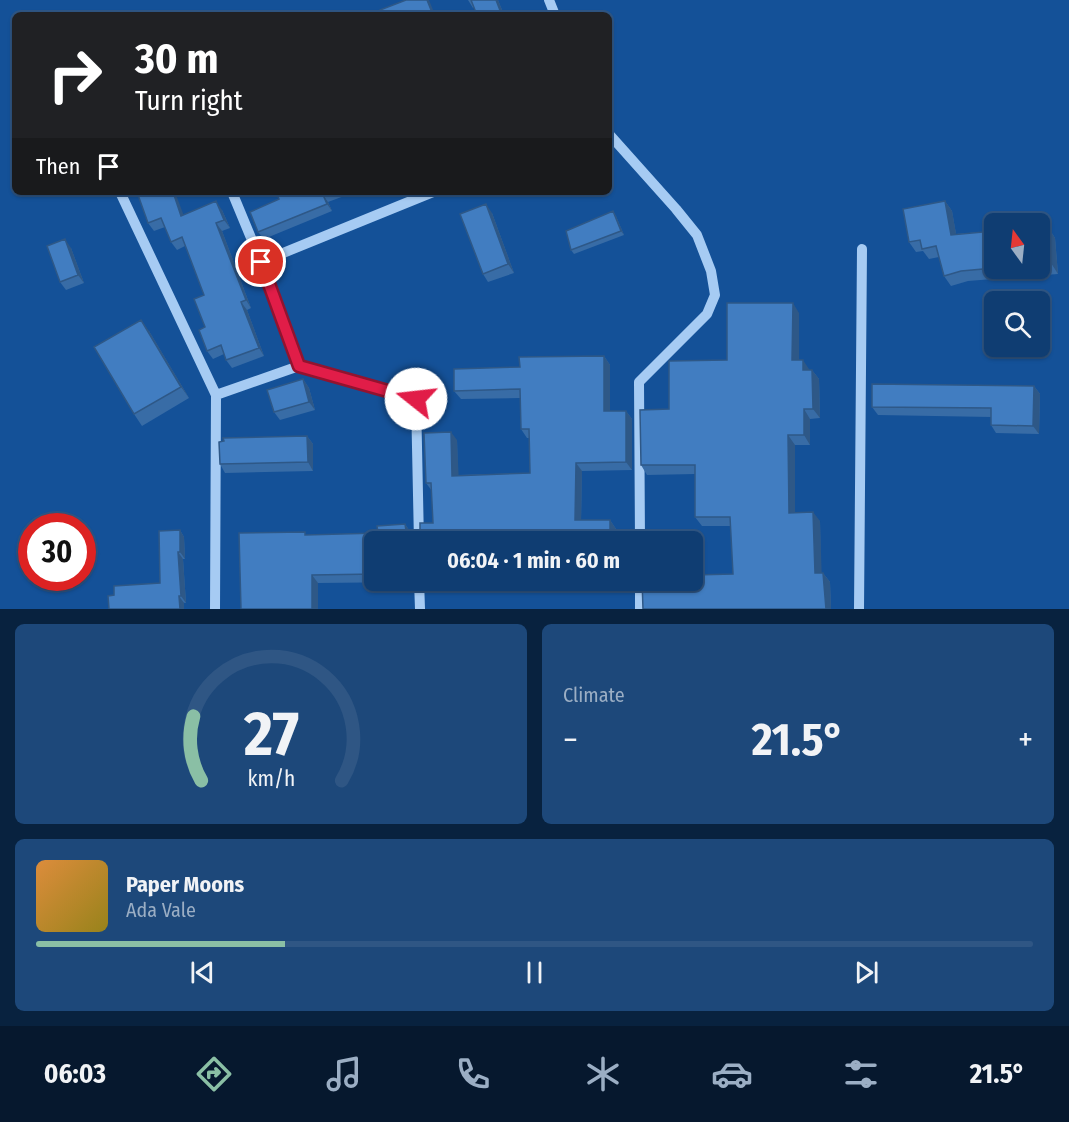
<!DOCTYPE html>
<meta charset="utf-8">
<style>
body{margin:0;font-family:"Fira Sans Condensed",sans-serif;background:#1d487a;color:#f1f3f6;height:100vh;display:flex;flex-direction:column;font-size:22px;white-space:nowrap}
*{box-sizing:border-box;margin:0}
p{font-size:20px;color:#9baec4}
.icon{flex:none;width:33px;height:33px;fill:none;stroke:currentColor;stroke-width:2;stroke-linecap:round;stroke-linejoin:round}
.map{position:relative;height:609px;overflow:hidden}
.side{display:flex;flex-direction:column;gap:15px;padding:15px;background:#08223f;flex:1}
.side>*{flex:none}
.guide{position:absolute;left:12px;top:12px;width:600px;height:183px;border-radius:9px;box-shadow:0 2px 4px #0004,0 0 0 2px #2f5684;background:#202124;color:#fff;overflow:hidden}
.needle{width:39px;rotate:345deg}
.controls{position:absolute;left:984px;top:213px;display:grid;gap:12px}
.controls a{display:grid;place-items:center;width:66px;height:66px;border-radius:9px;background:#0f3d72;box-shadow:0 2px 4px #0004,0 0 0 2px #2f5684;font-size:30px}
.speed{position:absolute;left:18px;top:513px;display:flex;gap:12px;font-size:30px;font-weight:700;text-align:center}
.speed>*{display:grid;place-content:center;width:78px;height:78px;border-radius:50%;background:#0f3d72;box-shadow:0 2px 4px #0004,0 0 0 2px #2f5684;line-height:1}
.speed .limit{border:9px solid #d22;background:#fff;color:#111}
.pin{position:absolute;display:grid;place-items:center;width:51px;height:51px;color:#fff;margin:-26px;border:3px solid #fff;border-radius:50%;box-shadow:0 2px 6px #0007}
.me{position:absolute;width:66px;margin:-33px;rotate:286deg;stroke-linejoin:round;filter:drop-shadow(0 0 4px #0008)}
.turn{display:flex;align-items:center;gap:21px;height:126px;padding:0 24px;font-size:27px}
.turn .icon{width:78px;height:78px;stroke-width:2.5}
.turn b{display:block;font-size:42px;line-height:51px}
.then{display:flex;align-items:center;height:57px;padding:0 24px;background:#0003;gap:12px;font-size:22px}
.big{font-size:45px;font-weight:700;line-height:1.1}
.side .tile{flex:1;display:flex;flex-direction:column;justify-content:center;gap:9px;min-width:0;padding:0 21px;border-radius:9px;background:#1d487a}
.side .dial{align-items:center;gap:0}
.dial svg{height:156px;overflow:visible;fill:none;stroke:#2f5684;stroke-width:7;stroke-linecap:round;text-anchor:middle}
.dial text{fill:#f1f3f6;stroke:none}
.song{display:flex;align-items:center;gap:18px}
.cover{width:72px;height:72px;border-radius:9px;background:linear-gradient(135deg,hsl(30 70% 55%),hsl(50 70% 35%))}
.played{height:6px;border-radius:3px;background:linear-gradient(90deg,#8abfa5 25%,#2f5684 25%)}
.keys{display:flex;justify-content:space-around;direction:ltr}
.heat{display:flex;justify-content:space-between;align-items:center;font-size:33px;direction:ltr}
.side .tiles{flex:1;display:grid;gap:15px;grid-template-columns:1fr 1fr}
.tile:last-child{grid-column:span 2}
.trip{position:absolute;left:364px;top:531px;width:339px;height:60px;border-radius:9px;background:#0f3d72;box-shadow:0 2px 4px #0004,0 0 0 2px #2f5684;font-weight:700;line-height:60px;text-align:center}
.dock{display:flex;height:96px;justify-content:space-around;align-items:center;background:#06182e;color:#9baec4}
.dock .icon{width:42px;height:42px}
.dock .current{color:#8abfa5}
.dock b{font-size:27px;color:#f1f3f6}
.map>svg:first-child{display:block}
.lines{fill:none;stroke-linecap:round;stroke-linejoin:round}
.minor{stroke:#a6cbf3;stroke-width:10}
.wall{fill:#386ca6}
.shaded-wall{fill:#2e5887}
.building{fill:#417dc1;stroke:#2e5887;stroke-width:1.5}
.route-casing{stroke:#92132f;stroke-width:15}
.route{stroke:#e11d48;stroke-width:10}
</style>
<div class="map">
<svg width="1069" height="609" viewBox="0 0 1069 609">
<rect width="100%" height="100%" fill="#145198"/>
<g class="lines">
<path class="minor" d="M549,0L555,15
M609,134L676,209L697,235L711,271L715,295L707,314L639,382L640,542
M120,192L216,395L215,609
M232,192L261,262L299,366
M261,262L433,192
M216,395L299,366L416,399L419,542
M419,580L420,609
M640,580V609
M859,609L862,249"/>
</g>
<path class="wall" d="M468,0H498L504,15H477L474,7L473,8Z
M137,192L184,215L222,210L230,228L222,231L251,308L247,310L264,356L232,368L226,360L224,354L213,359L207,351L204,295L185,246L177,250L171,242L165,227L154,231L148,223Z
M276,192H355L328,202L332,211L264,239L258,232L279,199Z
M945,201L952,211L956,234L994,231V268H1040V228L1048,227L1055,238L1058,274L968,281L951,286L944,276L939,257L929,259L923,251L916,252L909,242Z
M613,211L616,216L624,235L574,254L571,250Z
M492,213L514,273L488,282L483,274Z
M71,248L84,283L66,290L60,282Z
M799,313V360L809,370H812L819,379L820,418L810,419V445H795V512L820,521L821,573H823L830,582L831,609H643L733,574L731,526H702L695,517V474L647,475L641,465L669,409L727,360Z
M149,331L189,398L142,426L134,414Z
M604,356L610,365V411H626L632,419V470L582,471L581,520H610L616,529V542H375V580H412V582L318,583L241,609L307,535L378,533L405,524L411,533L412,540H416L433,523L432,491L426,483L457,440L458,475L530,473L529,438H527L521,429L520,398L461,399L454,391L520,367Z
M303,379L309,388L315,410L280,420L274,412Z
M1034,386L1040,394L1039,434L996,433L991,425V417L878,415L872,407Z
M307,436L313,444V471L225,473L220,464Z
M180,530L184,537L185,559H183L186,603L114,595L160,583Z
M426,580H467V584L432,585L430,581L427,582Z"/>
<path class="shaded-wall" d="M427,0H429L435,15H433Z
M496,0H498L504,15H503L501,13Z
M173,192H175L187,224L181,216Z
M323,195L328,202L332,211L327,204Z
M216,201L222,210L230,228L224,220Z
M945,201L952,211L958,245L951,235Z
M486,204L492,213L514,273L508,264Z
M613,211L616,216L624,235L621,231Z
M216,223L222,231L251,308L246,300Z
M1048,227L1055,238L1058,274L1051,263Z
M65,239L71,248L84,283L78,275Z
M241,302L247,310L264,356L259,348Z
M793,303L799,313V370L792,360Z
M141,320L149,331L189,398L181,387Z
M604,356L610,365V420L604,411Z
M803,360L809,369L810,380L803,370Z
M812,370L819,379L820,418L813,409Z
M303,379L309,388L315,410L309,402Z
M1034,386L1040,394L1039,434L1033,426Z
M804,409L810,419V445L804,435Z
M626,411L632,419V470L626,462Z
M451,432L457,440L459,484L452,476Z
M788,435L795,445V522L789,513Z
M307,436L313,444V471L308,462Z
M576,463L582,471L581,529L575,520Z
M813,512L820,521L822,583L815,573Z
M610,520L616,529V542H611L610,540Z
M405,524L411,533L412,542L407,538Z
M180,530L184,537L185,559L180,552Z
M178,552L183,559L186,603L181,596Z
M823,573L830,582L831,609H826Z
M312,575L318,583V609H312Z
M179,596L184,603V609H180Z"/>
<path class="building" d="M406,0H427L433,15H381L380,10Z
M471,0H496L501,13L497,15H477Z
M137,192H173L181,216L216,201L224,220L216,223L246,300L241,302L259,348L226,360L221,345L207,351L199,330L205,327L194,299L204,295L182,237L171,242L161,218L148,223Z
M276,192H330L323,195L327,204L258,232L250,212L279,199Z
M945,201L951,235L994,231V268L961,271L944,276L936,246L922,249L920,240L909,242L903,209Z
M486,204L508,264L483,274L460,214Z
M613,211L621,231L571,250L566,231Z
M1048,227L1051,263L1040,264V228Z
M65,239L78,275L60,282L47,246Z
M727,303H793L792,360H803V370H812L813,409H804V435H788L789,513L813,512L815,573H823L826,609H643L642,580H693V575L733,574L730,517H695V465H641L640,410L669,409V361L727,360Z
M141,320L181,387L134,414L94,347Z
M604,356V411H626V462L576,463L575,520H610V540H578L579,542H375V574L312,575V609H241L239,533L305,532V535L378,533L377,526L405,524L407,538L410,540H416L420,534V523H433L431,483H426L424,433L451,432L452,476L530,473L529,429H521L520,389L454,391V369L520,367L519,357Z
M303,379L309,402L274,412L267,390Z
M872,384L1034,386L1033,426L991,425V408L872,407Z
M307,436L308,462L220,464L219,442L224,441L223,438Z
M180,530V552H178L181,596H179L180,609H109L108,596L114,595V586L160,583L159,531Z"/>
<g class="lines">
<g class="route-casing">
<path id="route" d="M261,262L299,366L416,399"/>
</g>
<use href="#route" class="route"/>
</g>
</svg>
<div class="controls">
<a><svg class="needle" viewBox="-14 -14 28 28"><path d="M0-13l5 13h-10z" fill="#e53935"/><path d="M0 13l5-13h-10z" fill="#9baec4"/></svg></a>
<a><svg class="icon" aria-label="search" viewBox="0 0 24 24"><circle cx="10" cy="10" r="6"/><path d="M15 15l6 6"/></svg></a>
</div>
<div class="speed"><div class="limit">30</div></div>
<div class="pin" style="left:261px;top:262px;background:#d93025"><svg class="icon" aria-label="arrive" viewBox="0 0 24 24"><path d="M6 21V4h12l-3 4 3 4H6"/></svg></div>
<svg class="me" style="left:416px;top:399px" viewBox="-20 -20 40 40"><circle r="19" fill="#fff"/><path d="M0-13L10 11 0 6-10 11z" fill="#e11d48"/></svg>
<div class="trip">06:04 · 1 min · 60 m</div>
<div class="guide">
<div class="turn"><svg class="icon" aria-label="right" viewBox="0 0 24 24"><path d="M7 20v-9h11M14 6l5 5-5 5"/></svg><div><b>30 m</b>Turn right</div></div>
<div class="then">Then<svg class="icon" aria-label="arrive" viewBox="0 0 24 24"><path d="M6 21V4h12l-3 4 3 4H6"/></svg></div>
</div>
</div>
<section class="side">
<div class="tiles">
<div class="tile dial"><svg viewBox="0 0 100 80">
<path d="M14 69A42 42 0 1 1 86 69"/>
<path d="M14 69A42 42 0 0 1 10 36" stroke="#8abfa5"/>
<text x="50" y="56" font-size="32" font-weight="700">27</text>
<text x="50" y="72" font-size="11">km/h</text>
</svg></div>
<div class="tile"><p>Climate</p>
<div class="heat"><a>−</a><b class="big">21.5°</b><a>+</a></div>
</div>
<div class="tile">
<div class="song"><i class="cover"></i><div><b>Paper Moons</b><p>Ada Vale</p></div></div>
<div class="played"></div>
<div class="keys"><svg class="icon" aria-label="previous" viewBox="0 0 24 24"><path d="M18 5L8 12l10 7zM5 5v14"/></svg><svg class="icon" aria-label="pause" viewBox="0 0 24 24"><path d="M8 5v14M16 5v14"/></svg><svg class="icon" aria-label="next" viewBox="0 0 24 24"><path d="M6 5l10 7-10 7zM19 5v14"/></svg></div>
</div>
</div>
</section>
<nav class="dock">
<b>06:03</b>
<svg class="icon current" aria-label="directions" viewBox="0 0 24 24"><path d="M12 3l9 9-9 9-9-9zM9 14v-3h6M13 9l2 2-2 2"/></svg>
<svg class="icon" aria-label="music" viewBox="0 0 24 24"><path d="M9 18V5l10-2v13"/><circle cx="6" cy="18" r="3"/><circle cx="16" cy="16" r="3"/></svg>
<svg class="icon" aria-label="phone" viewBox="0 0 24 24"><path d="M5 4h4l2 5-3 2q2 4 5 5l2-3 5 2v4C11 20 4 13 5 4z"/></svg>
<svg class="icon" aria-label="climate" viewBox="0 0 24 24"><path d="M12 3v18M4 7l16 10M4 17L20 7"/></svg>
<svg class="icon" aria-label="car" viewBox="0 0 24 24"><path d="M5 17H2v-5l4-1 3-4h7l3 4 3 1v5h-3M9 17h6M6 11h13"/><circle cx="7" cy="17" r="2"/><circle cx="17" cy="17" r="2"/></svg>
<svg class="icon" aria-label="filters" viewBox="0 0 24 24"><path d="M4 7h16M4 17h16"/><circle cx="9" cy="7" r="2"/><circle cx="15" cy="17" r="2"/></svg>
<b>21.5°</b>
</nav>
